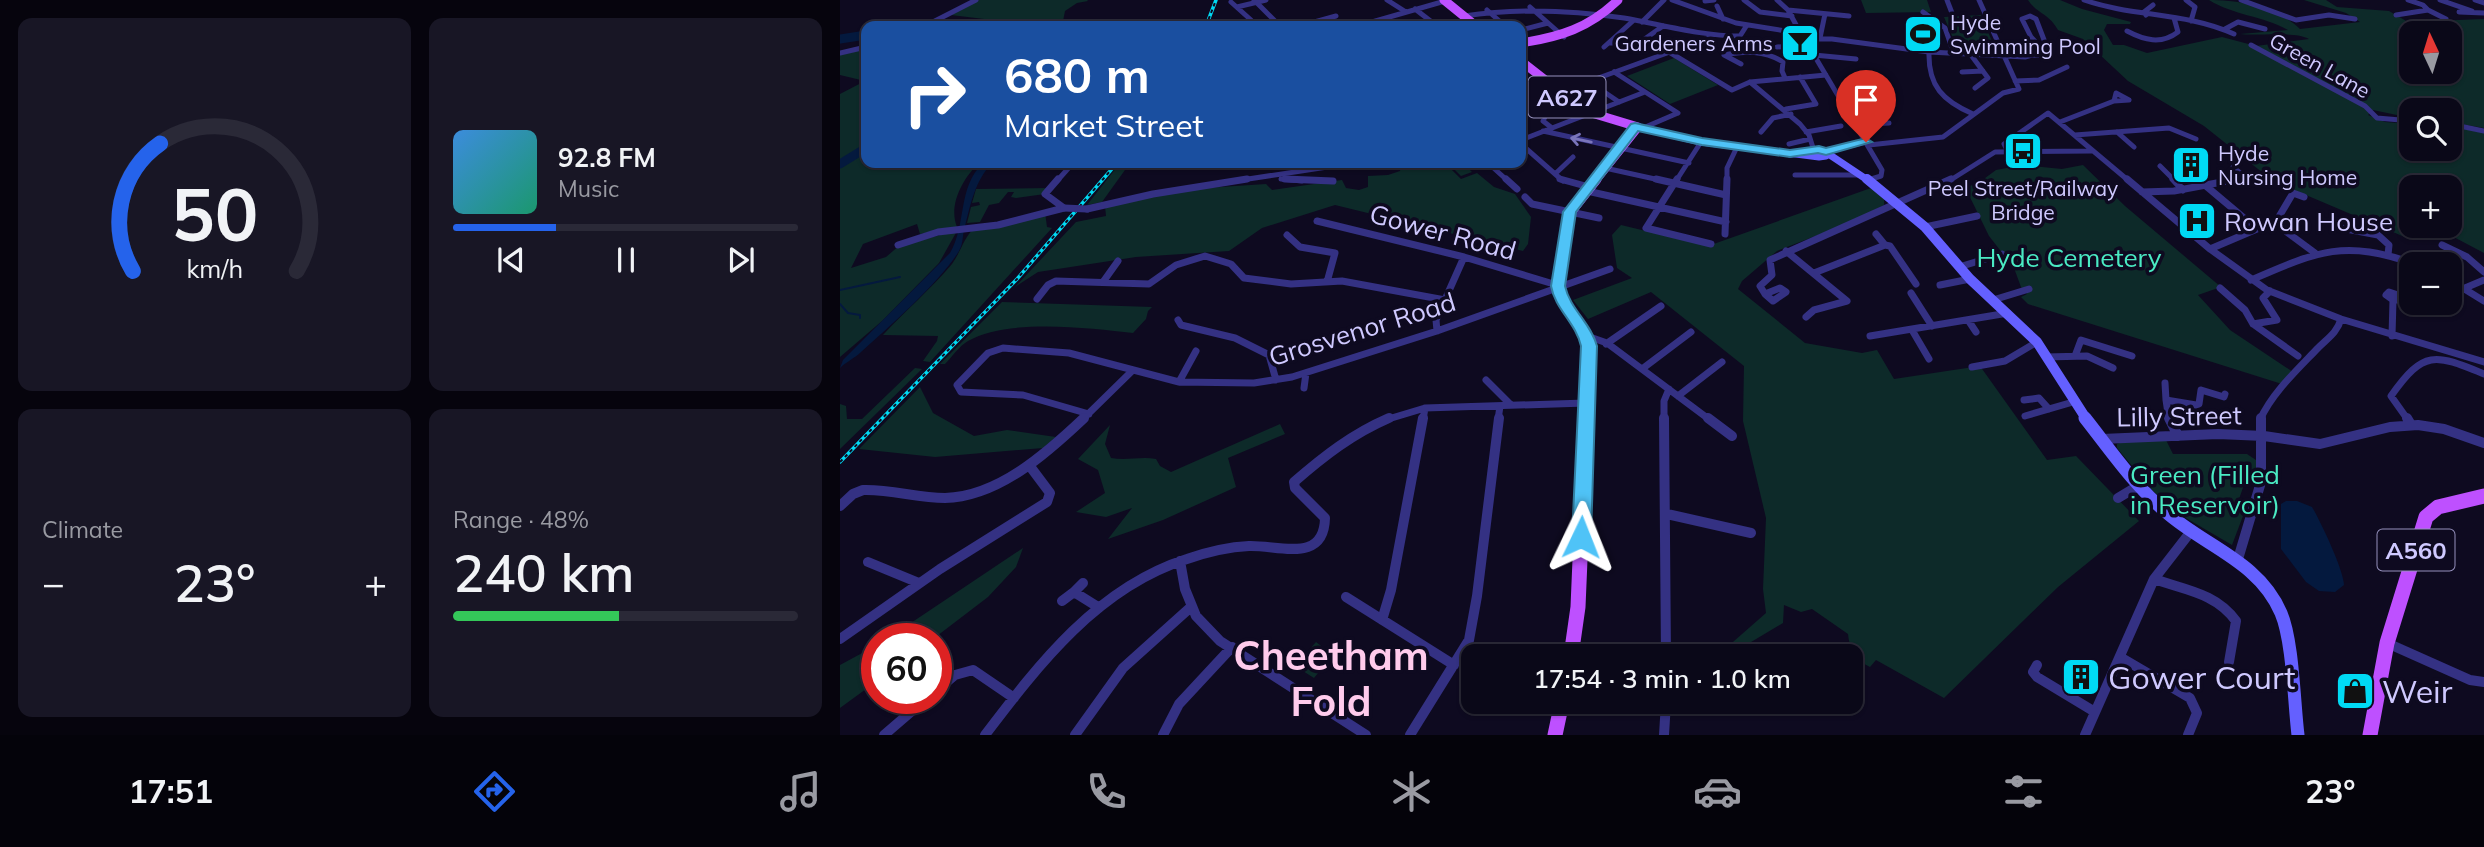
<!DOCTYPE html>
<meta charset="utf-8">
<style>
body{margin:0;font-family:Mulish,sans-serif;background:#181625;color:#f1f3f6;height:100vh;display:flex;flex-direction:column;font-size:26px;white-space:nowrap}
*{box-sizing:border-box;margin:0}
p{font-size:23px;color:#999aa2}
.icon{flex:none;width:38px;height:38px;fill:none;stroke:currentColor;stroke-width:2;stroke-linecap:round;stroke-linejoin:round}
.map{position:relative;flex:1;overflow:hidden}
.side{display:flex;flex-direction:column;gap:18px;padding:18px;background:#06040d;width:840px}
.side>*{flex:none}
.top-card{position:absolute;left:21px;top:21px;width:665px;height:147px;border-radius:14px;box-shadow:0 2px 5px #0004,0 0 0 2px #2a2937;background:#1a4fa0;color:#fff;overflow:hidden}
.needle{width:46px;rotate:356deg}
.controls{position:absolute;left:1559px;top:21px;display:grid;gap:14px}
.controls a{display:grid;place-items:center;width:63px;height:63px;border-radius:14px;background:#0a0818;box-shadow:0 2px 5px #0004,0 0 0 2px #2a2937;font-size:35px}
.speed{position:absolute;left:21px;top:623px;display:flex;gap:14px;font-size:35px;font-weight:700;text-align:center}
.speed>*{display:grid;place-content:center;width:91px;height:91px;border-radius:50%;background:#0a0818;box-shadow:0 2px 5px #0004,0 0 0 2px #2a2937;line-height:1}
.speed .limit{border:10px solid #d22;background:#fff;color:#111}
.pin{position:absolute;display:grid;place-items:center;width:60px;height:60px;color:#fff;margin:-72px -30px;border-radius:50% 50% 50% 0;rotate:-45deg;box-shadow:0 0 7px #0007}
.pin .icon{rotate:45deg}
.me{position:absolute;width:77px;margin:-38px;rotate:2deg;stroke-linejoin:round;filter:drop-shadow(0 0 5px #0008)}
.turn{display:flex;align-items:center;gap:24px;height:147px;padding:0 28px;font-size:32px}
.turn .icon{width:91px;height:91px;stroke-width:2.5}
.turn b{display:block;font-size:49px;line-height:60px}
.big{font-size:52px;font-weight:600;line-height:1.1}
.side .tile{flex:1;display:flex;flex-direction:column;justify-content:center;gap:10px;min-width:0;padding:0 24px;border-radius:14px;background:#181625}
.side .dial{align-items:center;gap:0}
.dial svg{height:182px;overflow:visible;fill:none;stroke:#2a2937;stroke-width:7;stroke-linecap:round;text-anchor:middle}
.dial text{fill:#f1f3f6;stroke:none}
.song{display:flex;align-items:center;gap:21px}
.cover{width:84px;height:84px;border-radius:10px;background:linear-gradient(135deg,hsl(210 70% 55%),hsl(160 70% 35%))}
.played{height:7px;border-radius:4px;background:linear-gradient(90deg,#2563eb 30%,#2a2937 30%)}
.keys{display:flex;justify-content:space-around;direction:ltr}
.heat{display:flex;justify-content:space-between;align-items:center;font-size:38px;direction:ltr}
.charge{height:10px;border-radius:5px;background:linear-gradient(90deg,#34c759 48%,#2a2937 0)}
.side .tiles{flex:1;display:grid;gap:18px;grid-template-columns:repeat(2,1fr)}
.trip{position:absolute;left:621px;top:644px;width:402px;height:70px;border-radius:14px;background:#0a0818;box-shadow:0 2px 5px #0004,0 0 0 2px #2a2937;font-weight:600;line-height:70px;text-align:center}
.menu{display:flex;height:112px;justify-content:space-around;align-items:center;background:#04030a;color:#999aa2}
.menu .icon{width:49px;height:49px}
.menu .current{color:#2563eb}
.menu b{font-size:32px;color:#f1f3f6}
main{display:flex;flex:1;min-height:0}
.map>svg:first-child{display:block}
.green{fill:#0d2a29;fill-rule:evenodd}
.water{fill:#04193e}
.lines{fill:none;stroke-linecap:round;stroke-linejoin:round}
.stream{stroke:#04193e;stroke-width:2}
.river{stroke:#04193e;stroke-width:9}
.minor-far2{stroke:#343183;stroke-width:5}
.minor-far1{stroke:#343183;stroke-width:7}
.minor{stroke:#343183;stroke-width:10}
.secondary-far2{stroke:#6460ff;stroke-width:7}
.secondary-far1{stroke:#6460ff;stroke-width:10}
.secondary{stroke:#6460ff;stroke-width:13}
.primary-far2{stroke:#be50ff;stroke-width:9}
.primary-far1{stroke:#be50ff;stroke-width:11}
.primary{stroke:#be50ff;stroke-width:15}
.rail-casing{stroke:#00daf4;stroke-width:3.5}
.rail{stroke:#0e0a20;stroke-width:2;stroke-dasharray:3.5;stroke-linecap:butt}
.minor-bridge{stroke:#343183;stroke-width:7}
.oneway{stroke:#7a75bb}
.route{fill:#4fc3f7;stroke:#337fa1;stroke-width:2}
.labels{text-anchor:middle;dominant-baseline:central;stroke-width:7;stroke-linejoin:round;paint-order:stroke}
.far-poi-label{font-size:21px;fill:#cfc9ff;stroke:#0e0a20;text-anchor:start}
.far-street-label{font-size:21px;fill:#cfc9ff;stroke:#0e0a20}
.shield{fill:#0e0a20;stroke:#9590bc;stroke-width:2}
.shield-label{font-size:24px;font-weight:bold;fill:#cfc9ff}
.poi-label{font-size:26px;fill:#cfc9ff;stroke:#0e0a20;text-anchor:start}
.street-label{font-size:26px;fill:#cfc9ff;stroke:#0e0a20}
.park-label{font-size:26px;fill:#4aeac3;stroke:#0e0a20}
.near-poi-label{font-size:32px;fill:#cfc9ff;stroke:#0e0a20;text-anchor:start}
.near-district-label{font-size:40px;font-weight:bold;fill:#ffcbec;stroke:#0e0a20}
</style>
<main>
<section class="side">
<div class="tiles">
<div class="tile dial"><svg viewBox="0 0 100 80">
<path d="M14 69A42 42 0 1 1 86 69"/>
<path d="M14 69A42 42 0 0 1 26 13" stroke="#2563eb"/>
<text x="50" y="56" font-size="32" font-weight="700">50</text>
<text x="50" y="72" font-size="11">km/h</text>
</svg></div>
<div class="tile">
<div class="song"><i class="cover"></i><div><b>92.8 FM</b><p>Music</p></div></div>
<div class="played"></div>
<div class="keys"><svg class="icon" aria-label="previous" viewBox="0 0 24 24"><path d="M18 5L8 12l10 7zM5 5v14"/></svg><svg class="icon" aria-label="pause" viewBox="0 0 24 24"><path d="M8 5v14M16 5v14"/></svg><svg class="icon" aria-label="next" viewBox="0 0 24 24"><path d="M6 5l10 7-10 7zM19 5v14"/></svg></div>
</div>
<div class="tile"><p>Climate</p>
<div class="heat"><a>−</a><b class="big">23°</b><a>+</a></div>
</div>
<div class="tile"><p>Range · 48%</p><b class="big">240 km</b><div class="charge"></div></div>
</div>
</section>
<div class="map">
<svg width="1644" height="735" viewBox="0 0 1644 735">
<rect width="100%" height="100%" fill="#0e0a20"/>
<path class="green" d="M139,0H247L248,1L237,3L225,11L222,26H171L144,19L111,15Z
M1021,0H1087L1091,12L1026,13Z
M1188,0H1220L1242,9L1291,22L1290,24H1267L1264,30L1273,45H1284L1307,53L1382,37L1416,46L1469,39C1457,31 1418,36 1400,34L1448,30C1423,16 1393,15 1369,0C1399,0 1438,7 1460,29L1520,22L1506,13L1464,0H1486L1497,7L1549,11L1568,22L1644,19V128L1610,122V110H1572L1571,118L1533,110L1528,115L1545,122L1571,124L1572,149H1610V126L1644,133V253L1593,226H1610V187H1572V226H1586L1567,238L1433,181L1364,126L1288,81L1243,39L1218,30C1209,13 1197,14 1188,0ZM1572,33H1610V72H1572Z
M1141,15L1156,51L1149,54L1119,52L1104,17Z
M26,49V163H139C123,178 108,205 117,227L80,234L77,224L23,244L11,268L46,257L60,245L117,231L99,263L42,321L0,357V168L23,154L18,153L0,164V94L25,81L0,75V55Z
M834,58L878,85L830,104L787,76Z
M280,163H290L262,202L247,205Z
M566,163H623L632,172L621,176L610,165L608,166L621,179L637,173L654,187L675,194L691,217L688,244L683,251L495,205L422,228L389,251L296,257L198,272L175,287L236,222L266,216L265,206L350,189L426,184L432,190L502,180L506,188L519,190L528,187V176L548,175L560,171L561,165Z
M1183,165L1222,169L1243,165L1285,206L1381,287L1358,295L1390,330L1453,372L1442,384L1188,304L1181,297L1187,294L1181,287L1174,268L1149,236L1125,187L1137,184L1156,170Z
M210,188L205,194L176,198L171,197L174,192H168L159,203L149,205L140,222L127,223L131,207L140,205L139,202L132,203L136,189Z
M1031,188L1044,199V205L1009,223L937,251L902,281L898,289L965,343L1022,353L1037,350L1054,379L1140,366L1207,460L1236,456L1299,521L1218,587L1104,698L1036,660L1030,667C1017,661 1009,648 1008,634L972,609L961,612L944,605L943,623L901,648L893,656H877L926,613L923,589L926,518L903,421L904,366L811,292L748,319L733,300L792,278L777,268L772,235L781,225L868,246Z
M205,212L207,227L212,228L90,362L83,361L97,341L98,336L43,335C65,311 91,289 112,264C121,252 124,236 135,228Z
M162,302L312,307L308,311L306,319L293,333C249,328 168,318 128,341C119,346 112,357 105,364H100Z
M75,368L82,369L0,449V404L6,406L7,419H22Z
M80,387L93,413L134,436L167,430L216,437L203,448L95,457L19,449Z
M440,424L445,434L388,458L396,487L323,520L268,539L292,508L266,517L236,512L265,493L258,470L238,459L270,425L265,444L271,458C287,461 301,456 316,459L320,466L331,472Z
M1326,440L1333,454H1407L1416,460V477L1406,479L1399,499L1406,508L1392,545L1339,514L1313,491L1277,448V444L1282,442Z
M183,548L176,567L148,597L93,639H47Z
M476,642L493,655L474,678L455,666Z
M37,645V681L0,708V665Z"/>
<path class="water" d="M143,163H152C135,181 131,203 125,226C122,235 124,242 119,251C101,281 49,327 21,352C15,358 6,362 0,368L3,360L110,253C127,224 117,188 143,163Z
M1446,501H1457L1472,507C1481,522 1504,571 1504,585L1495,592L1479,591L1466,582L1441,549V504Z"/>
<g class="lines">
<path class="stream" d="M0,290L60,277
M0,304L8,313L20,315V318"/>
<path class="river" d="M0,39L26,35
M0,164L26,148"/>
<path class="minor-far2" d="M414,0L440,26
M547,0L566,12
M832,0L896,23L959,33
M904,0L920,12L952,16
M937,0L948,10L961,34
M1107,0L1112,13
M1244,0C1293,17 1346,12 1394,34
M1346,0L1355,7L1351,21
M1401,0L1456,20L1489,15L1515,19
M1600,0L1632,11
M1635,0L1644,3
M865,1L874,0
M391,2L411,20L409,24
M877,6L883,19
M397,7L426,0
M690,7L724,37
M575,9L597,26
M647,10L665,26
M948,10L1009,16
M1588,10L1606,19
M1083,12L1105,28L1114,54
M1619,12L1644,13
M1306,15L1304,12L1313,5
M1556,15L1588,10L1583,5L1568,0
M624,16C678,8 730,10 784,18C823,25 861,36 900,36L907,25
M1190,16L1196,19L1206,45L1202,49L1191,37L1182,19Z
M802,22L824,0
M85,26L136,0
M460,26L496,16
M518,26L605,1
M568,26L588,20
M1385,29L1398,22L1425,29
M681,30L708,23
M1287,31C1304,40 1321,45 1338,32L1334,18
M980,38L985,14
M770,43H799L823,26
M1411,45L1525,106L1537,118L1572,121
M764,47L794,20
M937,47L969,45
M829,52L892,90L910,82L986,75
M1089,52C1088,86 1103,101 1133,114
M0,53L26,47
M974,55L1016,59
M1131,55L1148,78L1135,88
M1192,55L1209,56L1202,49
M1192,55L1202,49
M901,64L884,55C905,51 924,50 943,62L942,71L945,78
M774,72L838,113
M1122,72L1143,71
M748,81L779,102
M1175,81L1199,80L1227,67
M910,82L960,124L969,135L974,151
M681,91L699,104
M720,92L871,37
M1274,101L1276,93L1289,100
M946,109L976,104L960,77
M681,111L724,95
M700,114L705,117L703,121L712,128
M1220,122L1274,101L1289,100
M1610,124L1644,131
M1016,125L1049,123
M803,128L838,113
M703,131L849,163
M921,132L933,118L951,114
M966,132L1001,126
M1277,132L1294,147
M1235,135L1329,128L1356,139
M681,140L805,92
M681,144L723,181
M949,144L970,139
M1029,145L1103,137L1163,93L1179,89L1139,0
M1167,150L1164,144L1208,113L1289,181
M986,152L1026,142
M648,163L668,181
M1320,166L1335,181
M765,168L824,181
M715,174L733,157
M955,175H1019
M441,179L462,181
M1028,180L1041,176L1042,170L974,55L967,42L969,39H992L1089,52L1185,57L1192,55
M217,181L233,163
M395,181L514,163
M489,181H493
M836,181L861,142
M887,181V168L897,147
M1109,181L1155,152L1252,151
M1389,181L1406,178L1393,167"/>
<path class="minor-far1" d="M218,179L205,194L224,208
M445,179L493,181
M666,179L677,189
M720,179L749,187
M816,179L886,195
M837,179L806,228L871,244
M1287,179L1370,249L1427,290L1501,319L1644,362
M1333,179L1343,190
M1366,186L1417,229L1370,249
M747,191L886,222
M1302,192L1334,191L1398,179
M685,197L692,204L759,218
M1464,197L1453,193L1437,220L1444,230L1475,253
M247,209L313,194L407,179
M477,221L624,257L717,285
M1085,227L1137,216
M1501,228L1538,235L1549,245L1548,255
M885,234L887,179
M1036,234L1045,245L1050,246L1076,284
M447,235L460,247L495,253L487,282
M58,245L98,232L158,225L224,208
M1602,245L1627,257L1644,272
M946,251L1007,301
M1119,267L1162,254
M974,273L1045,245
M1411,280C1478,251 1504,239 1575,264
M1610,280L1644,301
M263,282L278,261
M1100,285L1130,279
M940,288L946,292L933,301L925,294Z
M1380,288L1405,310L1413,324L1458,356
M1625,288L1644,280
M1549,292L1558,295L1561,300H1553L1546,295Z
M1071,293L1092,326
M925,294L920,286L932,275L930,260L1111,179
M197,299L208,285L216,281L309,284L336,265L365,256L391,264L404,278L451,284L502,281L605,300
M1153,300L1189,289
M966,317L974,310L1007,301
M338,320L341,325L395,338L429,355L436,380
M1128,320L1136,332
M1413,324L1437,320L1423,298L1430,291
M1072,330L1089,359
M597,331L596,320L624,257
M747,336L767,343L870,420
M1030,336L1168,313
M1552,336L1553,300
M766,344L821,306
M1235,356L1241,340L1292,356
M1206,357L1247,356L1273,368
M1132,367L1165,361L1197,342
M802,369L851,332
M646,380L671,405
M339,382L356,351
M1325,383L1326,400
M464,388L466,373
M838,396L882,362
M1184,400L1199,398L1209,409
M249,414L183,395L121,392L117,385L148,353L163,348L229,353L339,382L414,383L452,377L597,331L770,269
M1185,416L1233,402
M242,420L293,370
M545,420L585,408L746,403
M583,420L585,408
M658,420L660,406
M824,420V401L829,389
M1329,420L1326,400L1356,405L1359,404L1361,390L1384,397L1385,394
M1420,420C1432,393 1458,369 1478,348C1488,338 1497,333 1501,319
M1568,420L1551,396C1584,349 1595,354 1644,374"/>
<path class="minor" d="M824,418L826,656
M868,418L892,436
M1329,418L1338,436
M1567,418L1570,423
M1262,439L1378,434L1424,436L1480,444L1550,427L1578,425L1604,429L1644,443
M1278,498L1298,486
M0,506L13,494L23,490C51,489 77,498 105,498C158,497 207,453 244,418
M827,514L911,533
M1398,559L1421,482V418
M340,561L345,589L356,616L380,641L526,735
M28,562L79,583
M1314,579C1345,590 1376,593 1396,621L1389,662
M243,583L234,592L258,607
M506,597L614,665
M222,601L234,592
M542,620L551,590L583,418
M0,639L100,569L207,502L210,493L189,465
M1547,643L1630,680L1644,682
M1280,657L1350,698L1357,713L1348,735
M1197,665L1193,672L1197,677L1255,712
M96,691L115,675L133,670L174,698
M44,735L87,698
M145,735C199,664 258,587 347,559C367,552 388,547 409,546C439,545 484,564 485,518L455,488L454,482C484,456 512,434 549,418
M235,735L283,668L352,606
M323,735L339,704L392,647
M570,735L629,640L637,596L659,418
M824,735L826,702
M1245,735L1314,579L1352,530"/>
<path class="secondary-far2" d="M798,127L861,142L979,157L986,156V152
M950,154L984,151L1029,181"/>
<path class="secondary-far1" d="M1027,179L1085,227L1130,279L1197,342L1247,420"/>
<path class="secondary" d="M1245,418C1271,451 1294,485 1326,512C1364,546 1419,561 1441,613C1453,641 1454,703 1458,735"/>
<path class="primary-far2" d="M604,0L636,26
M681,43C720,37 749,28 778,0
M681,61L745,111L798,127L755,181"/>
<path class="primary-far1" d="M746,420L749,346L740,327L721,299L719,269L730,212L756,179"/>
<path class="primary" d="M731,656L738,607L746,418
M715,735L722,702
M1530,735L1547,643L1586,517L1598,507L1644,496"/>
<g class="rail-casing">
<path id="rail" d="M366,26L376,0
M0,462L177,279L277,163"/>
</g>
<use href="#rail" class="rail"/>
<path class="minor-bridge" d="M224,208L247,209"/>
</g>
<defs><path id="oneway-shaft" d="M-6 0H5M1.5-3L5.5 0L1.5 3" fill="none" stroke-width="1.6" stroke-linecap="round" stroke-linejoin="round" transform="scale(1.75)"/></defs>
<use class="oneway" href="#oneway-shaft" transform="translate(741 140) rotate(-168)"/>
<path class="route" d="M795,123L862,138L950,150L979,146L986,148L1026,138L1032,142L986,155L978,153L950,157L862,145L798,131L736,212L725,286C730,309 751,323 757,346L751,537L748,543L741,545L734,543L732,537L741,346C736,323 715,309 711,286L723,212L791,124Z"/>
<defs>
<g id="stadium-square" transform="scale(2.0125)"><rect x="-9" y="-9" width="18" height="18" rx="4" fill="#00daf4" stroke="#0e0a20"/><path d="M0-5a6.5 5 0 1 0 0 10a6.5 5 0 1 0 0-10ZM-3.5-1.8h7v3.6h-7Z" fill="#111"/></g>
<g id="bar-square" transform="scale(2.0125)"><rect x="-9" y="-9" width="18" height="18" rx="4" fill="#00daf4" stroke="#0e0a20"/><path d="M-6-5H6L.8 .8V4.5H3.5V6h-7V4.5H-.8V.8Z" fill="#111"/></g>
<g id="bus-square" transform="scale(2.0125)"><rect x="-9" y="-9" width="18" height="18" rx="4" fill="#00daf4" stroke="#0e0a20"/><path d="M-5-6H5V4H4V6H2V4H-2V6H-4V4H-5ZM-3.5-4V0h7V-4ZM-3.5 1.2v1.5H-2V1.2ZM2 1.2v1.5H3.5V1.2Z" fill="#111"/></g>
<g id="building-square" transform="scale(2.0125)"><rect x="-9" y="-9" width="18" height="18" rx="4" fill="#00daf4" stroke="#0e0a20"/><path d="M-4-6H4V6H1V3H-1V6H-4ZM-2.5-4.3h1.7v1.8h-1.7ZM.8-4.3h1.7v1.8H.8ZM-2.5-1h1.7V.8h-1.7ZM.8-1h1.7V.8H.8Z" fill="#111"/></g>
<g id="hospital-square" transform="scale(2.0125)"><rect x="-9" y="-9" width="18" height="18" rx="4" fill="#00daf4" stroke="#0e0a20"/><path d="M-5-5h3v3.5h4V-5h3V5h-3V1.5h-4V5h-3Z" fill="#111"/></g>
<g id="shop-square" transform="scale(2.0125)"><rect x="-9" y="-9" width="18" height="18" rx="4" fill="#00daf4" stroke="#0e0a20"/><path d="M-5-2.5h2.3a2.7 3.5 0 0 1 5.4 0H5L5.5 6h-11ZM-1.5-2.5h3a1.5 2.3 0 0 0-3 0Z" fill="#111"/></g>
</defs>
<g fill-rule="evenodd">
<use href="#stadium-square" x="1083" y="34"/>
<use href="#bar-square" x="960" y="43"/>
<use href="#bus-square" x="1183" y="151"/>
<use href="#building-square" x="1351" y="165"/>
<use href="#hospital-square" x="1357" y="221"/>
<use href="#building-square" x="1241" y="677"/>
<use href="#shop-square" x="1515" y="691"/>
</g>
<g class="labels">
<g class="far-poi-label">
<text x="1110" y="22">Hyde<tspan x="1110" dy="24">Swimming Pool</tspan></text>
<text x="933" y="43" text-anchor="end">Gardeners Arms</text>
<text x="1378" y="153">Hyde<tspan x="1378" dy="24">Nursing Home</tspan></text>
<text x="1183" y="188" text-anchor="middle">Peel Street/Railway<tspan x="1183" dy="24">Bridge</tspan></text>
</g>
<g class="far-street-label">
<text transform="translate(1480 65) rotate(29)">Green Lane</text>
</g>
<g class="shield">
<rect x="688.5" y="76.5" width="77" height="41" rx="5"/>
<rect x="1537.5" y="529.5" width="77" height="41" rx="5"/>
</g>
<g class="shield-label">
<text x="727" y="97">A627</text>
<text x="1576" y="550">A560</text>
</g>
<g class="poi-label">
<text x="1384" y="221">Rowan House</text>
</g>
<g class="street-label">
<text transform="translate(603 232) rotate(15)">Gower Road</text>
<text transform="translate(522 329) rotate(-17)">Grosvenor Road</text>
<text transform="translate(1339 416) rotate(-1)">Lilly Street</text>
</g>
<g class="park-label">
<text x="1229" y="257">Hyde Cemetery</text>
<text x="1365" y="474">Green (Filled<tspan x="1365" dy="30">in Reservoir)</tspan></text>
</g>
<g class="near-poi-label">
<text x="1268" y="677">Gower Court</text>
<text x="1542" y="691">Weir</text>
</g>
<g class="near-district-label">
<text x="491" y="655">Cheetham<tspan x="491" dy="46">Fold</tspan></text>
</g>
</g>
</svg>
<div class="controls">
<a><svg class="needle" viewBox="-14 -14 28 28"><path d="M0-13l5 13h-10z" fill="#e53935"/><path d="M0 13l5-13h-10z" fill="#999aa2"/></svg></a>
<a><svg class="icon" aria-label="search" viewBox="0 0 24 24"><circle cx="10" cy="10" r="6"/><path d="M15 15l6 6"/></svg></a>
<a>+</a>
<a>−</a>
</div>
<div class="speed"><div class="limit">60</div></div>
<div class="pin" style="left:1026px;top:142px;background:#d93025"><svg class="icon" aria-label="arrive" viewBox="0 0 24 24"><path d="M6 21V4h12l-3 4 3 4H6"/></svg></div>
<svg class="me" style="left:741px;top:537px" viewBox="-20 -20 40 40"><path d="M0-17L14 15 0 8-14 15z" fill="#4fc3f7" stroke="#fff" stroke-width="4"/></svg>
<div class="trip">17:54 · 3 min · 1.0 km</div>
<div class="top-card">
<div class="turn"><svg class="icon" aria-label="right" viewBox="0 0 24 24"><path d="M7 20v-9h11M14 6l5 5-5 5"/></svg><div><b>680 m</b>Market Street</div></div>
</div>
</div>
</main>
<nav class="menu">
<b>17:51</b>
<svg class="icon current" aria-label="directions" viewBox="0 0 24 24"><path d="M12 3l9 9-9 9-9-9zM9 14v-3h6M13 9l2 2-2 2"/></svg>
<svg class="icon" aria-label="music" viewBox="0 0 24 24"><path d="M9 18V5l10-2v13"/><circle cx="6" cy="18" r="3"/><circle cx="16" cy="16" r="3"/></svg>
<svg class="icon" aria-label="phone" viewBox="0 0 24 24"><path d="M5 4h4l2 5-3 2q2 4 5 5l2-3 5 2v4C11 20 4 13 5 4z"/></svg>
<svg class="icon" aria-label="climate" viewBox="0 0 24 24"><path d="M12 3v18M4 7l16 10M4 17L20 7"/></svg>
<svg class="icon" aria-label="car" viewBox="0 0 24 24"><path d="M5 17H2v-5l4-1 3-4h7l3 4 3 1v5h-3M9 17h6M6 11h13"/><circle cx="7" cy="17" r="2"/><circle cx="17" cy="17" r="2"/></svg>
<svg class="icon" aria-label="filters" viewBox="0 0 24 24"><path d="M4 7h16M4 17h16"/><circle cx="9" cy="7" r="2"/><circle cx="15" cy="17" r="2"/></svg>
<b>23°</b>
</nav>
